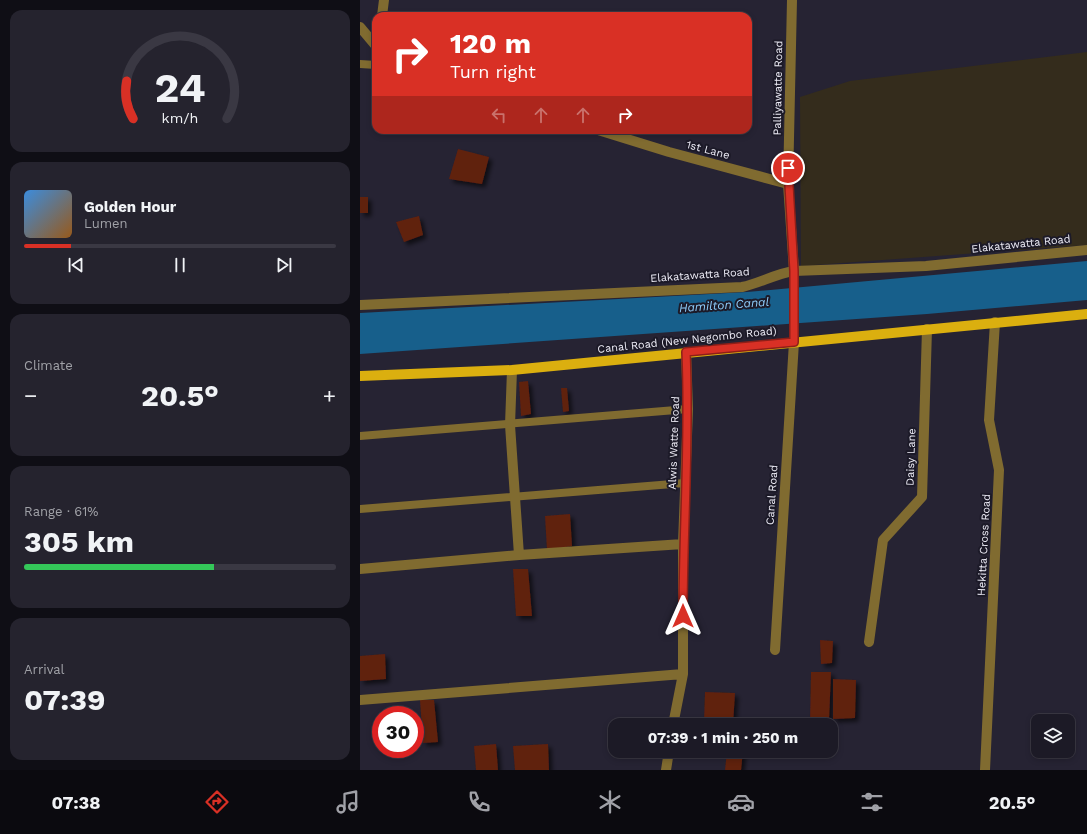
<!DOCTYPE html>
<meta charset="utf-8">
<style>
body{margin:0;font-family:"Work Sans",sans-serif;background:#25232e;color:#f1f3f6;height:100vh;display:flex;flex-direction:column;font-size:15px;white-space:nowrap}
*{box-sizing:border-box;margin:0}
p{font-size:13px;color:#a0a1a7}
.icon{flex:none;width:22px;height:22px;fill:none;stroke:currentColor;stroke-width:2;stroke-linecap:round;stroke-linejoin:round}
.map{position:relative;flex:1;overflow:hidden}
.details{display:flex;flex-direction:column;gap:10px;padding:10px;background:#0f0e15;width:360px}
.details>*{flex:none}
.hud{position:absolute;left:12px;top:12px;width:380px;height:122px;border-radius:12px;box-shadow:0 2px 6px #0003,0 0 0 1px #3a3843;background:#d93025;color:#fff;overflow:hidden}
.fabs{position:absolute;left:671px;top:714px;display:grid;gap:8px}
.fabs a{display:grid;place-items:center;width:44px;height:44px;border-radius:8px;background:#1c1a26;box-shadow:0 2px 6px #0003,0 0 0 1px #3a3843;font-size:20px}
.speed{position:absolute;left:12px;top:706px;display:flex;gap:8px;font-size:20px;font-weight:700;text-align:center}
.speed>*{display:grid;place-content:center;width:52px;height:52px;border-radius:50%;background:#1c1a26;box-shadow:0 2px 6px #0003,0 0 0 1px #3a3843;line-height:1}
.speed .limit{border:6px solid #d22;background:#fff;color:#111}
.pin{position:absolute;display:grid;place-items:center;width:34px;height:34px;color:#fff;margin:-17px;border:2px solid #fff;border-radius:50%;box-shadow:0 1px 4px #0007}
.me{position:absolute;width:44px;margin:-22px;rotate:0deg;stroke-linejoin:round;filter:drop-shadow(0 0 3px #0008)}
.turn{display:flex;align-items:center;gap:14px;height:84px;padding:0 12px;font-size:18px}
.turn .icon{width:52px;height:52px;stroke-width:2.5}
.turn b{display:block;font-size:28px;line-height:34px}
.lanes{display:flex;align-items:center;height:38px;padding:0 12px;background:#0003;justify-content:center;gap:20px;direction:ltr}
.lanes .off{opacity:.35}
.big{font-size:30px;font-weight:700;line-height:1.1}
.details .widget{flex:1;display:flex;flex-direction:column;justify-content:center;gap:6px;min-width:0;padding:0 14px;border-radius:12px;background:#25232e}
.details .dial{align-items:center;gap:0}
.dial svg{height:104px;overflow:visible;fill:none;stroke:#3a3843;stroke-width:7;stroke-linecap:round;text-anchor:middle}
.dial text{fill:#f1f3f6;stroke:none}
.song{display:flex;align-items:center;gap:12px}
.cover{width:48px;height:48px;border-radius:6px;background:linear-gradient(135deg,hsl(210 70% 55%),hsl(30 70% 35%))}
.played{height:4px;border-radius:2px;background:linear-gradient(90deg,#d93025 15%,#3a3843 15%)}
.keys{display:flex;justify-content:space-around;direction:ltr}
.heat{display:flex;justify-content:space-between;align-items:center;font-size:22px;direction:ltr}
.charge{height:6px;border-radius:3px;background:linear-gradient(90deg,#34c759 61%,#3a3843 0)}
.trip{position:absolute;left:248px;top:718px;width:230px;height:40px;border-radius:12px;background:#1c1a26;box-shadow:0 2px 6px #0003,0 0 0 1px #3a3843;font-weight:700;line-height:40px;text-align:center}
.dock{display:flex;height:64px;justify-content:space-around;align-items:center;background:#0b0a0f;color:#a0a1a7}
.dock .icon{width:28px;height:28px}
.dock .current{color:#d93025}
.dock b{font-size:18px;color:#f1f3f6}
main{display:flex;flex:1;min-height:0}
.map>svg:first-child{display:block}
.industrial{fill:#342c1c}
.water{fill:#175f8b}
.building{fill:#60200e;filter:url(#shadow)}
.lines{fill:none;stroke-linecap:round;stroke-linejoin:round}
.service{stroke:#806b30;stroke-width:8}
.minor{stroke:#806b30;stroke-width:10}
.tertiary{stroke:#806b30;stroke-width:10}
.primary{stroke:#dbaf0f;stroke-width:10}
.route-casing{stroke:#8d1f18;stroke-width:10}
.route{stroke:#d93025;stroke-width:7}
.labels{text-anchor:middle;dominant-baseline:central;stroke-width:4;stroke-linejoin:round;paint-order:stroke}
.street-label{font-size:11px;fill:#edecf6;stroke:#1c1a28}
.water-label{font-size:12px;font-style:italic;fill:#8ecdfb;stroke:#1c1a28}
</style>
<main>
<section class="details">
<div class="widget dial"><svg viewBox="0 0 100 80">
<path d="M14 69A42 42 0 1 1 86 69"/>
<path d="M14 69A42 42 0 0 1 9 40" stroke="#d93025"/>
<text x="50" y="56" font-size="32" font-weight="700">24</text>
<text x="50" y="72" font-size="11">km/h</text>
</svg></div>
<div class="widget">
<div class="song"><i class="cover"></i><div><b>Golden Hour</b><p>Lumen</p></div></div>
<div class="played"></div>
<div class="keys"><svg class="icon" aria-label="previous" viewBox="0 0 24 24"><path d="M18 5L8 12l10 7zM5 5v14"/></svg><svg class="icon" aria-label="pause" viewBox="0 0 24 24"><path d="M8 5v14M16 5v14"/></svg><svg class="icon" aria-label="next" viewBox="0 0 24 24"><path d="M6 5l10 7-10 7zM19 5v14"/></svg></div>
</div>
<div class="widget"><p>Climate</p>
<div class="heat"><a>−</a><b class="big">20.5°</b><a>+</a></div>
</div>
<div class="widget"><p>Range · 61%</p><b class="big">305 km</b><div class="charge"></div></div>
<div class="widget"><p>Arrival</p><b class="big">07:39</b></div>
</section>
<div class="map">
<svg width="727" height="770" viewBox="0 0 727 770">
<defs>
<filter id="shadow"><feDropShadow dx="3.5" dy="3.5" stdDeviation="2" flood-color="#0009"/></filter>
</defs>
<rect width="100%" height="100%" fill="#262333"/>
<path class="industrial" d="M727,52V245L441,266L440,97L490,81Z"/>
<path class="water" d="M727,261V300L567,314L0,354V313L387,292Z"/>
<path class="building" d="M98,149L129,157L122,184L89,179Z
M0,197H8V213H0Z
M59,216L63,235L44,242L36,222Z
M168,381L171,414L161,416L159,382Z
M201,388H207L209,411L203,412Z
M210,514L212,546L187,550L185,516Z
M153,569H168L172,616H156Z
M460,640L473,641L472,663L461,664Z
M25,654L26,679L0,681V656Z
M451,672H471L469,720L450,722Z
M473,679L496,680L495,718L473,719Z
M345,692L375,693L373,724L344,722Z
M60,700H74L78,742L63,743Z
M136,744L138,770H116L114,746Z
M188,744L189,770H155L153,746Z
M367,751H383L381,770H365Z"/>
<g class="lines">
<path class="service" d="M0,64L16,65
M0,436L328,409
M0,509L325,483"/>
<path class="minor" d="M22,16L24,0
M0,27L16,46
M238,130L309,152L428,184
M0,305L382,287C400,283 415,274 434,271L566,266L727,250
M152,370L150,425L159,555
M0,569L159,555L323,544
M509,642L523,540L562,497L567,329
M415,650L434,342
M0,700L323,674
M313,725L323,674V544L328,409L326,352
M306,770L309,751
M625,770L639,470L629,420L635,322"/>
<path class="tertiary" d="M432,0L428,184L434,271V342"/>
<path class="primary" d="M0,376L152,370L727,314"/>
</g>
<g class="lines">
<g class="route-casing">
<path id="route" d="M323,616C323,528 330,440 326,352L434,342V271L428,168"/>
</g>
<use href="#route" class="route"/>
</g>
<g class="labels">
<g class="street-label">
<text transform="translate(418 88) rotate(-89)">Palliyawatte Road</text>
<text transform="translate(348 150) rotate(15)">1st Lane</text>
<text transform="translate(661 244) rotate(-6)">Elakatawatta Road</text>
<text transform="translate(340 275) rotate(-4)">Elakatawatta Road</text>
<text transform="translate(327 340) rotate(-6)">Canal Road (New Negombo Road)</text>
<text transform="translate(314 443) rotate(-88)">Alwis Watte Road</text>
<text transform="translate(551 457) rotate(-88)">Daisy Lane</text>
<text transform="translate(412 495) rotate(-86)">Canal Road</text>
<text transform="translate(624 545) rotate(-87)">Hekitta Cross Road</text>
</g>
<g class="water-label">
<text transform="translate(364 305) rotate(-4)">Hamilton Canal</text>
</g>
</g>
</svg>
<div class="fabs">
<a><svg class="icon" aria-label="layers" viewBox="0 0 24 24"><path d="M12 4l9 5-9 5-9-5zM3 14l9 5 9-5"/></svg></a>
</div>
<div class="speed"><div class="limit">30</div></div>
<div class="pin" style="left:428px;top:168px;background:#d93025"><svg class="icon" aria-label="arrive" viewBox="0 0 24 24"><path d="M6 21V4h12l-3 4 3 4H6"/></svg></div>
<svg class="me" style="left:323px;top:616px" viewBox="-20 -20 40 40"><path d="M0-17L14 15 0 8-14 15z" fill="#d93025" stroke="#fff" stroke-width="4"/></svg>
<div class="trip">07:39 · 1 min · 250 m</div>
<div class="hud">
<div class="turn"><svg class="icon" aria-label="right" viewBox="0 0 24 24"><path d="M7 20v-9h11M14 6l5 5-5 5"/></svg><div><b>120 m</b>Turn right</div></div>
<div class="lanes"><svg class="icon off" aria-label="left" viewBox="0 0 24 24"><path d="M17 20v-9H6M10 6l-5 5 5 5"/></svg><svg class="icon off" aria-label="ahead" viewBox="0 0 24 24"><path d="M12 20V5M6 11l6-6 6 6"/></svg><svg class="icon off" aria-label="ahead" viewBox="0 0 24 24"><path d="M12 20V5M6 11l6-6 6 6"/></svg><svg class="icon" aria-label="right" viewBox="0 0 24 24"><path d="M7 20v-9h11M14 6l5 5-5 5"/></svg></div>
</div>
</div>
</main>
<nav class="dock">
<b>07:38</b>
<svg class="icon current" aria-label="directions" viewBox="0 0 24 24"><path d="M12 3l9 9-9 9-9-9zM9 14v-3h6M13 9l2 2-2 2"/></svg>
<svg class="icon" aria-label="music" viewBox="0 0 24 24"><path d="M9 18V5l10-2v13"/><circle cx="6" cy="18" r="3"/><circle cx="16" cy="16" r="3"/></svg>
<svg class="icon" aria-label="phone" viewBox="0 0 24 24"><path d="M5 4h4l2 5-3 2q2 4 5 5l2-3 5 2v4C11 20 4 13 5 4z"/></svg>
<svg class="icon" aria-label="climate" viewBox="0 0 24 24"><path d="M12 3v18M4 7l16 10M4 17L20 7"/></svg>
<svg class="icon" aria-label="car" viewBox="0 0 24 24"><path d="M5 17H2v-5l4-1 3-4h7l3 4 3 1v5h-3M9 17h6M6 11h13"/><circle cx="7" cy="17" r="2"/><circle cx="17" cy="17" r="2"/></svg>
<svg class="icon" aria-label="filters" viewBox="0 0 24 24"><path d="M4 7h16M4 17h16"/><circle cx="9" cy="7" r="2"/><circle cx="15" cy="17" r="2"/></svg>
<b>20.5°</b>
</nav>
